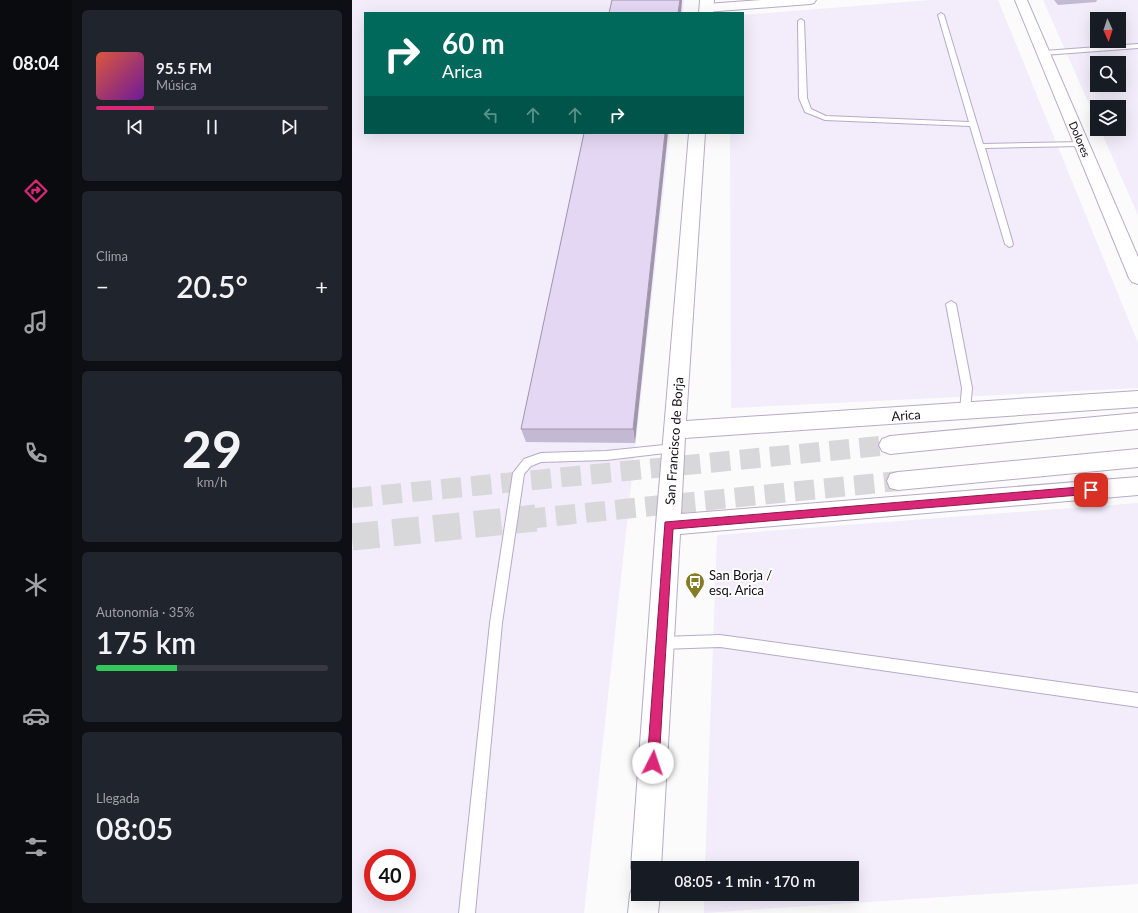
<!DOCTYPE html>
<html lang="es">
<meta charset="utf-8">
<style>
body{margin:0;font-family:Lato,sans-serif;background:#20242c;color:#f1f3f6;height:100vh;display:flex;flex-direction:column;font-size:15px;white-space:nowrap}
*{box-sizing:border-box;margin:0}
p{font-size:13px;color:#9ea1a6}
.icon{flex:none;width:22px;height:22px;fill:none;stroke:currentColor;stroke-width:2;stroke-linecap:round;stroke-linejoin:round}
.map{position:relative;flex:1;overflow:hidden}
.details{display:flex;flex-direction:column;gap:10px;padding:10px;background:#0d0f14;width:280px}
.details>*{flex:none}
.banner{position:absolute;left:12px;top:12px;width:380px;height:122px;border-radius:0px;box-shadow:0 4px 16px #0002;background:#00695c;color:#fff;overflow:hidden}
.needle{width:26px;rotate:177deg}
.controls{position:absolute;left:738px;top:12px;display:grid;gap:8px}
.controls a{display:grid;place-items:center;width:36px;height:36px;border-radius:0px;background:#171b24;box-shadow:0 4px 16px #0002;font-size:20px}
.speed{position:absolute;left:12px;top:849px;display:flex;gap:8px;font-size:20px;font-weight:700;text-align:center}
.speed>*{display:grid;place-content:center;width:52px;height:52px;border-radius:50%;background:#171b24;box-shadow:0 4px 16px #0002;line-height:1}
.speed .limit{border:6px solid #d22;background:#fff;color:#111}
.pin{position:absolute;display:grid;place-items:center;width:34px;height:34px;color:#fff;margin:-17px;border-radius:8px;box-shadow:0 2px 6px #0006}
.me{position:absolute;width:44px;margin:-22px;rotate:4deg;stroke-linejoin:round;filter:drop-shadow(0 0 3px #0008)}
.turn{display:flex;align-items:center;gap:14px;height:84px;padding:0 12px;font-size:18px}
.turn .icon{width:52px;height:52px;stroke-width:2.5}
.turn b{display:block;font-size:28px;line-height:34px}
.lanes{display:flex;align-items:center;height:38px;padding:0 12px;background:#0003;justify-content:center;gap:20px;direction:ltr}
.lanes .off{opacity:.35}
.big{font-size:30px;font-weight:600;line-height:1.1}
.details .widget{flex:1;display:flex;flex-direction:column;justify-content:center;gap:6px;min-width:0;padding:0 14px;border-radius:6px;background:#20242c}
.details .dial{align-items:center;gap:0}
.dial b{font-size:52px;line-height:1}
.song{display:flex;align-items:center;gap:12px}
.cover{width:48px;height:48px;border-radius:6px;background:linear-gradient(135deg,hsl(10 70% 55%),hsl(280 70% 35%))}
.played{height:4px;border-radius:2px;background:linear-gradient(90deg,#db2777 25%,#363941 25%)}
.keys{display:flex;justify-content:space-around;direction:ltr}
.heat{display:flex;justify-content:space-between;align-items:center;font-size:22px;direction:ltr}
.charge{height:6px;border-radius:3px;background:linear-gradient(90deg,#34c759 35%,#363941 0)}
.trip{position:absolute;left:279px;top:861px;width:228px;height:40px;border-radius:0px;background:#171b24;box-shadow:0 4px 16px #0002;font-weight:600;line-height:40px;text-align:center}
main{display:flex;flex:1;min-height:0}
.tabs{display:flex;flex-direction:column;width:72px;justify-content:space-around;align-items:center;background:#090b0e;color:#9ea1a6}
.tabs .icon{width:28px;height:28px}
.tabs .current{color:#db2777}
.tabs b{font-size:18px;color:#f1f3f6}
.map>svg:first-child{display:block}
.built{fill:#f2ecfb;fill-rule:evenodd}
.lines{fill:none;stroke-linecap:round;stroke-linejoin:round}
.primary-tunnel-far1{stroke:#d8d7d9;stroke-width:20;stroke-dasharray:20 10;stroke-linecap:butt}
.primary-tunnel{stroke:#d8d7d9;stroke-width:27;stroke-dasharray:27 14;stroke-linecap:butt}
.service-casing{stroke:#b7abc7;stroke-width:2}
.minor-casing{stroke:#b7abc7;stroke-width:2}
.tertiary-casing{stroke:#b7abc7;stroke-width:2}
.primary-casing{stroke:#b7abc7;stroke-width:2}
.service{fill:#fff;fill-rule:evenodd}
.minor{fill:#fff;fill-rule:evenodd}
.tertiary{fill:#fff;fill-rule:evenodd}
.primary{fill:#fff;fill-rule:evenodd}
.wall{fill:#c4b9d2}
.shaded-wall{fill:#a096ab}
.building{fill:#e4d7f4;stroke:#a096ab}
.route{fill:#db2777;stroke:#8e194d}
.labels{text-anchor:middle;dominant-baseline:central;stroke-width:4;stroke-linejoin:round;paint-order:stroke}
.far-street-label{font-size:11px;fill:#110c16;stroke:#fff}
.street-label{font-size:13px;fill:#110c16;stroke:#fff}
.poi-label{font-size:13px;fill:#110c16;stroke:#fff;text-anchor:start}
</style>
<main>
<nav class="tabs">
<b>08:04</b>
<svg class="icon current" aria-label="directions" viewBox="0 0 24 24"><path d="M12 3l9 9-9 9-9-9zM9 14v-3h6M13 9l2 2-2 2"/></svg>
<svg class="icon" aria-label="music" viewBox="0 0 24 24"><path d="M9 18V5l10-2v13"/><circle cx="6" cy="18" r="3"/><circle cx="16" cy="16" r="3"/></svg>
<svg class="icon" aria-label="phone" viewBox="0 0 24 24"><path d="M5 4h4l2 5-3 2q2 4 5 5l2-3 5 2v4C11 20 4 13 5 4z"/></svg>
<svg class="icon" aria-label="climate" viewBox="0 0 24 24"><path d="M12 3v18M4 7l16 10M4 17L20 7"/></svg>
<svg class="icon" aria-label="car" viewBox="0 0 24 24"><path d="M5 17H2v-5l4-1 3-4h7l3 4 3 1v5h-3M9 17h6M6 11h13"/><circle cx="7" cy="17" r="2"/><circle cx="17" cy="17" r="2"/></svg>
<svg class="icon" aria-label="filters" viewBox="0 0 24 24"><path d="M4 7h16M4 17h16"/><circle cx="9" cy="7" r="2"/><circle cx="15" cy="17" r="2"/></svg>
</nav>
<section class="details">
<div class="widget">
<div class="song"><i class="cover"></i><div><b>95.5 FM</b><p>Música</p></div></div>
<div class="played"></div>
<div class="keys"><svg class="icon" aria-label="previous" viewBox="0 0 24 24"><path d="M18 5L8 12l10 7zM5 5v14"/></svg><svg class="icon" aria-label="pause" viewBox="0 0 24 24"><path d="M8 5v14M16 5v14"/></svg><svg class="icon" aria-label="next" viewBox="0 0 24 24"><path d="M6 5l10 7-10 7zM19 5v14"/></svg></div>
</div>
<div class="widget"><p>Clima</p>
<div class="heat"><a>−</a><b class="big">20.5°</b><a>+</a></div>
</div>
<div class="widget dial"><b>29</b><p>km/h</p></div>
<div class="widget"><p>Autonomía · 35%</p><b class="big">175 km</b><div class="charge"></div></div>
<div class="widget"><p>Llegada</p><b class="big">08:05</b></div>
</section>
<div class="map">
<svg width="786" height="913" viewBox="0 0 786 913">
<rect width="100%" height="100%" fill="#fbfbfb"/>
<path class="built" d="M0,0H332L331,13H13V133H318L232,913H0ZM21,858H55V892H21Z
M579,0H646L786,343V388L379,408L378,133H391V15Z
M691,0H786V215L748,129H767V107H745V122ZM745,19H767V41H745ZM745,63H767V85H745Z
M786,503V884L352,913V894H500V868H353L365,535Z"/>
<g class="lines">
<path class="primary-tunnel-far1" d="M0,498L538,445
M174,519L546,481"/>
<path class="primary-tunnel" d="M0,537L184,518"/>
<g class="service-casing">
<path id="service" d="M589,13L592,15L631,144L730,142L734,144L730,146L633,148L661,244L660,246L657,247L653,244L618,126L473,120L453,112L447,98L446,21L449,19L452,21L455,98L459,109L474,116L617,122L586,15Z
M786,44V48L692,55L688,53L692,51Z
M599,301L604,304L620,388L618,411L617,414L613,415L609,414L608,411L610,388L594,304Z
M322,444L326,445L327,448L326,451L322,452L254,460L189,462L179,466L172,474L150,623L123,913H107L138,623L161,473L172,459L189,453L254,451Z
M368,635L786,693V707L368,647L309,649L304,647L303,643L304,639L309,637Z"/>
</g>
<g class="minor-casing">
<path id="minor" d="M409,0H464L462,3L458,4L354,12L350,11L348,8L350,5L354,4Z
M663,0H675L786,257V284L780,282L777,278Z"/>
</g>
<g class="tertiary-casing">
<path id="tertiary" d="M348,0H362L361,13H347Z
M337,133H353L334,421L786,391V407L333,438L329,514L786,477V495L328,534L309,868H286V880L283,879L279,868L304,525Z
M286,882V894H308L306,913H276L278,894L282,883Z"/>
</g>
<g class="primary-casing">
<path id="primary" d="M786,413V429L538,454L530,451L527,445L530,439L538,436Z
M786,449V467L546,490L538,488L535,481L538,474L546,472Z"/>
</g>
<use href="#service" class="service"/>
<use href="#minor" class="minor"/>
<use href="#tertiary" class="tertiary"/>
<use href="#primary" class="primary"/>
</g>
<path class="wall" d="M702,0H745L744,2L706,5Z
M232,133L283,443L174,442L169,429Z"/>
<path class="shaded-wall" d="M328,0H330L329,13H326Z
M313,133H316L283,443L281,429Z"/>
<path class="building" d="M260,0H328L326,13H257Z
M232,133H313L281,429H169Z"/>
<path class="route" d="M739,486L742,488L744,490L742,493L739,494L321,529L307,763L305,767L301,769L297,767L295,763L313,522Z"/>
<defs>
<g id="bus-pin" transform="scale(1)"><path d="M0 17L-7.5 6A9.5 9.5 0 1 1 7.5 6Z" fill="#857d23" stroke="#fff"/><path d="M-5-6H5V4H4V6H2V4H-2V6H-4V4H-5ZM-3.5-4V0h7V-4ZM-3.5 1.2v1.5H-2V1.2ZM2 1.2v1.5H3.5V1.2Z" fill="#fff"/></g>
</defs>
<g fill-rule="evenodd">
<use href="#bus-pin" x="343" y="582"/>
</g>
<g class="labels">
<g class="far-street-label">
<text transform="translate(728 139) rotate(67)">Dolores</text>
</g>
<g class="street-label">
<text transform="translate(554 415) rotate(-4)">Arica</text>
<text transform="translate(322 441) rotate(-86)">San Francisco de Borja</text>
</g>
<g class="poi-label">
<text x="357" y="575">San Borja /<tspan x="357" dy="15">esq. Arica</tspan></text>
</g>
</g>
</svg>
<div class="controls">
<a><svg class="needle" viewBox="-14 -14 28 28"><path d="M0-13l5 13h-10z" fill="#e53935"/><path d="M0 13l5-13h-10z" fill="#9ea1a6"/></svg></a>
<a><svg class="icon" aria-label="search" viewBox="0 0 24 24"><circle cx="10" cy="10" r="6"/><path d="M15 15l6 6"/></svg></a>
<a><svg class="icon" aria-label="layers" viewBox="0 0 24 24"><path d="M12 4l9 5-9 5-9-5zM3 14l9 5 9-5"/></svg></a>
</div>
<div class="speed"><div class="limit">40</div></div>
<div class="pin" style="left:739px;top:490px;background:#d93025"><svg class="icon" aria-label="arrive" viewBox="0 0 24 24"><path d="M6 21V4h12l-3 4 3 4H6"/></svg></div>
<svg class="me" style="left:301px;top:763px" viewBox="-20 -20 40 40"><circle r="19" fill="#fff"/><path d="M0-13L10 11 0 6-10 11z" fill="#db2777"/></svg>
<div class="trip">08:05 · 1 min · 170 m</div>
<div class="banner">
<div class="turn"><svg class="icon" aria-label="right" viewBox="0 0 24 24"><path d="M7 20v-9h11M14 6l5 5-5 5"/></svg><div><b>60 m</b>Arica</div></div>
<div class="lanes"><svg class="icon off" aria-label="left" viewBox="0 0 24 24"><path d="M17 20v-9H6M10 6l-5 5 5 5"/></svg><svg class="icon off" aria-label="ahead" viewBox="0 0 24 24"><path d="M12 20V5M6 11l6-6 6 6"/></svg><svg class="icon off" aria-label="ahead" viewBox="0 0 24 24"><path d="M12 20V5M6 11l6-6 6 6"/></svg><svg class="icon" aria-label="right" viewBox="0 0 24 24"><path d="M7 20v-9h11M14 6l5 5-5 5"/></svg></div>
</div>
</div>
</main>
